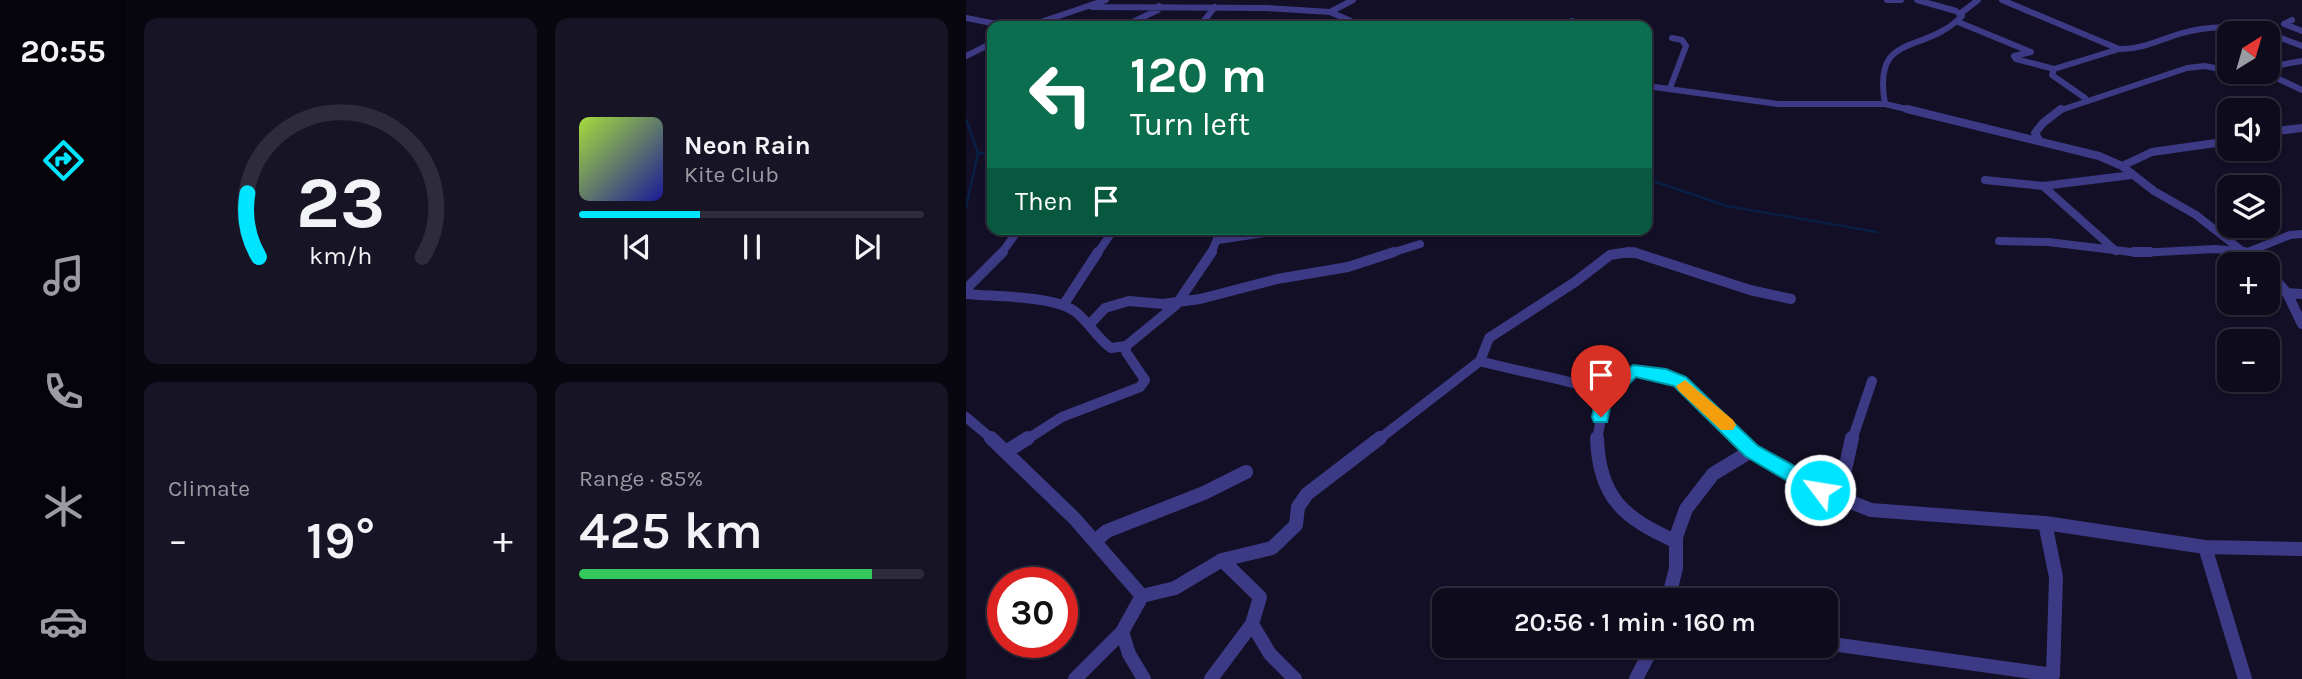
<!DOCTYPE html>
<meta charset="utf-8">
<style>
body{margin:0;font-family:Karla,sans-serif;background:#171425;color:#f1f3f6;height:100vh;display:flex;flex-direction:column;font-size:26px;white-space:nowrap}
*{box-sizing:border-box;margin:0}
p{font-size:23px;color:#9b9ba3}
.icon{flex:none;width:38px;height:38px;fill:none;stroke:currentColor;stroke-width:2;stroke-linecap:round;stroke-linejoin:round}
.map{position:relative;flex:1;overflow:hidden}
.sheet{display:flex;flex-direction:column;gap:18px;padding:18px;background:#08060f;width:840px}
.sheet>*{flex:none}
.top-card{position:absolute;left:21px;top:21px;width:665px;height:214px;border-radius:14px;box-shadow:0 2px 5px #0004,0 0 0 2px #2e2b3b;background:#0b6e4f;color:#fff;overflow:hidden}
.needle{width:46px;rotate:37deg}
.controls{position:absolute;left:1251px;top:21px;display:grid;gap:14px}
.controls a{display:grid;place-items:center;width:63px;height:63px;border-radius:14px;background:#0e0b1c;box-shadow:0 2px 5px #0004,0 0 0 2px #2e2b3b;font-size:35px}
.speed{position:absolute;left:21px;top:567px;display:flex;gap:14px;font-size:35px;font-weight:700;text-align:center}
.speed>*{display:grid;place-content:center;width:91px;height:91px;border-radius:50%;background:#0e0b1c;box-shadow:0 2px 5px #0004,0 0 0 2px #2e2b3b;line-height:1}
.speed .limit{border:10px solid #d22;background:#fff;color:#111}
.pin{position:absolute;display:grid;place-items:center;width:60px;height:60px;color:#fff;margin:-72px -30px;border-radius:50% 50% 50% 0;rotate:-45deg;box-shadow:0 0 7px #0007}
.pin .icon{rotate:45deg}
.me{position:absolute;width:77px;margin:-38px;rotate:301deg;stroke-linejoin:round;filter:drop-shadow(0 0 5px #0008)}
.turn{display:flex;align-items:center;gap:24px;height:147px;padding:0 28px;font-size:32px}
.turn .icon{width:91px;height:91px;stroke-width:2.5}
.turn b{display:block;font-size:49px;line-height:60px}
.then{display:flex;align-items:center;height:66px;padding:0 28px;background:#0003;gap:14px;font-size:26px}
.big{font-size:52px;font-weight:600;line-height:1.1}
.sheet .card{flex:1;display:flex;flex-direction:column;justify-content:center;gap:10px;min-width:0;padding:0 24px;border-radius:14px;background:#171425}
.sheet .dial{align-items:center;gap:0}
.dial svg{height:182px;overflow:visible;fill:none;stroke:#2e2b3b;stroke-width:7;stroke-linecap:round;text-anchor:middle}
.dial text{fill:#f1f3f6;stroke:none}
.song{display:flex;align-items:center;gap:21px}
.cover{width:84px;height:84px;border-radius:10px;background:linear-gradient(135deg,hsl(80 70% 55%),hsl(240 70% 35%))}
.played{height:7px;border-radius:4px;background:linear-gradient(90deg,#00e5ff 35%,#2e2b3b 35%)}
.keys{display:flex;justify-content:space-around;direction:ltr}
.heat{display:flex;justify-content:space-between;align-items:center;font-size:38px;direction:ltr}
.charge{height:10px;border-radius:5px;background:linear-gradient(90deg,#34c759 85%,#2e2b3b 0)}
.sheet .tiles{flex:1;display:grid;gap:18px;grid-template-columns:repeat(2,1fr)}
.trip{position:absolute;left:466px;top:588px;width:406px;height:70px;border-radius:14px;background:#0e0b1c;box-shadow:0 2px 5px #0004,0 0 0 2px #2e2b3b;font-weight:600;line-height:70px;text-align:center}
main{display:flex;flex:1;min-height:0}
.dock{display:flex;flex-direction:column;width:126px;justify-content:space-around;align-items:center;background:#06040b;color:#9b9ba3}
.dock .icon{width:49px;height:49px}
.dock .on{color:#00e5ff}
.dock b{font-size:32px;color:#f1f3f6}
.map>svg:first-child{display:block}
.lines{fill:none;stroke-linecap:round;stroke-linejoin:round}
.stream{stroke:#0a1f44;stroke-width:2.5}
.minor-far3{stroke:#3d3a85;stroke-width:6}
.minor-far2{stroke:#3d3a85;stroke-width:8}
.minor-far1{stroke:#3d3a85;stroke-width:10}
.minor{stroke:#3d3a85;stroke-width:14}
.route{fill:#00e5ff;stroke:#0095a6;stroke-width:2}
.slow{fill:#f59e0b}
</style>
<main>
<nav class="dock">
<b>20:55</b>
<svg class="icon on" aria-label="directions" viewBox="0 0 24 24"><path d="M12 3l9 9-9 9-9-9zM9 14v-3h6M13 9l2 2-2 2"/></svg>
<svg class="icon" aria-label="music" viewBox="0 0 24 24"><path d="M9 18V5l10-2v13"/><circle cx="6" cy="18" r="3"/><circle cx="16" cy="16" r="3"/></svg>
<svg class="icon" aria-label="phone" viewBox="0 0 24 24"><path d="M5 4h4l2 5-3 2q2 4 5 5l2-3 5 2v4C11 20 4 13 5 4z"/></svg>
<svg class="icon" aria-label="climate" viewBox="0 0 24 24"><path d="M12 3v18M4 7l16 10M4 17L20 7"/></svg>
<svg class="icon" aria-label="car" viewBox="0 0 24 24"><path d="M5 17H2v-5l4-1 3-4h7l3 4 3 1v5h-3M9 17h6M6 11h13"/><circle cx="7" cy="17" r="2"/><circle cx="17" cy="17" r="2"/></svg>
</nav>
<section class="sheet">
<div class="tiles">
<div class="card dial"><svg viewBox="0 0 100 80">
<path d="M14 69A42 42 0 1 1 86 69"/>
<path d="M14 69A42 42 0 0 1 9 41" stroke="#00e5ff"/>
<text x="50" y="56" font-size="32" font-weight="700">23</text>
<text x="50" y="72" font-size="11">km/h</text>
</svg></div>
<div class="card">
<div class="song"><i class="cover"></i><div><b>Neon Rain</b><p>Kite Club</p></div></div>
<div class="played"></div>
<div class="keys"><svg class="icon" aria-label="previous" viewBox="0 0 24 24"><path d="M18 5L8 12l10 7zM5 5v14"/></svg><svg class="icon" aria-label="pause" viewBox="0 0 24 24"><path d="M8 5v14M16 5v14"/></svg><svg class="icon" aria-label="next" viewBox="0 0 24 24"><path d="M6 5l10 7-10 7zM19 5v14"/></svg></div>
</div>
<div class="card"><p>Climate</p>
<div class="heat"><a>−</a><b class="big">19°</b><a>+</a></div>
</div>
<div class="card"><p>Range · 85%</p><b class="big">425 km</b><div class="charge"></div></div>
</div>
</section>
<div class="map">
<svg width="1336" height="679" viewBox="0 0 1336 679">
<rect width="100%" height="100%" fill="#130f26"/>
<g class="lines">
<path class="stream" d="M0,119L12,153L26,154
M681,179L761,206L911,232
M0,207L12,153"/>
<path class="minor-far3" d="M921,0H935
M1036,0L1153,49L1088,69L1086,75L1119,98
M126,7L300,8L364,12L385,21L382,26
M364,12L387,0
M995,13L1012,0
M0,18L41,26
M1326,20L1318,24L1336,31
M992,22L1065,52L1048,56L1050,59L1088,69
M236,23L249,7
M63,26L140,0
M158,26L192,10L193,6
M601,26L606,21
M1302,33L1336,46
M1153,49C1174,50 1193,40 1213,34C1242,25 1271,25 1301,33
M0,56L26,43
M1302,67L1336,61
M1298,72L1336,90
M681,86L812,104H919L949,111
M704,88L720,46L716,40L706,38
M919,104C906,30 957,56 996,16L990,11L951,0
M1092,111L1221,68L1239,66L1264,71"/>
<path class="minor-far2" d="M941,109L1133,156L1156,166L1188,191L1230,215L1280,254
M1302,132L1336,128
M1073,140L1069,133L1077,123L1095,109
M1156,166L1186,152L1264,141
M1019,180L1077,186L1166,175
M1077,186L1150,251
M252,240L326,229
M1033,241L1082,242L1173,253L1249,249L1282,252L1324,235L1336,234
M35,254L53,229
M131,254L148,229
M245,254L255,229
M422,254L454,244
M650,254H673"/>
<path class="minor-far1" d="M667,252L784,290L825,299
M1168,252H1184
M1278,252L1293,264
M1302,271L1321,293L1336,324
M0,289L37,252
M1321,293L1336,294
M0,294C29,297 90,295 111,313C124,324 131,338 145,348L160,346
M98,304L132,252
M123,325L139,308L163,301L197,304L234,299L311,279L382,267L428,252
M514,361L523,338L609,282L644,255L663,252
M0,417L27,440
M60,440L96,417L174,387L179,380L160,352V346L210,305L246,252
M412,440L514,361C556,373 600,378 641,394
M631,440L639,397L667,371L700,375L714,381L773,440
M886,440L906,381"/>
<path class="minor" d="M25,438L109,519L176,596
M631,438C633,498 658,518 709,541
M772,438L785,451L854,490L905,510L1079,523L1239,547L1336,549
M41,451L62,438
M873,497L886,438
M129,541L141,531L238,493L280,472
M1239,547L1279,679
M256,560L294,597L286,624L304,654L329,679
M176,596L209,588L256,560L306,548L330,525L332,507L341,494L414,438
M702,600L710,568V537L720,509L747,474L785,451
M157,635L163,654L178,679
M859,643L1087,675L1090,577L1079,523
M109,679L156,632L176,596
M245,679L286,624
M670,679L687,646"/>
</g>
<path class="route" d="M667,365L700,369L720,377L792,446L861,484L864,490L861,496H847L779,456L708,386L670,377L645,401L641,422H628L626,417L631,394Z"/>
<path class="slow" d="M719,380L767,420L770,425L767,430H755L713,391L710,386Z"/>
</svg>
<div class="controls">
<a><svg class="needle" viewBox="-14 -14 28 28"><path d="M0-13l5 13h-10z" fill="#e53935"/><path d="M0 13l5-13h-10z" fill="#9b9ba3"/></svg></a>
<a><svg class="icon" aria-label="sound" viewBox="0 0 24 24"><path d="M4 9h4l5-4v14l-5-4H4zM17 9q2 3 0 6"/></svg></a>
<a><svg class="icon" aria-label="layers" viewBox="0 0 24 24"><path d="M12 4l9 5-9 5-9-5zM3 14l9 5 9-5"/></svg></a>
<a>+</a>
<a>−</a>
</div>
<div class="speed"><div class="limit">30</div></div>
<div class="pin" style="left:635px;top:417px;background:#d93025"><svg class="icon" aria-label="arrive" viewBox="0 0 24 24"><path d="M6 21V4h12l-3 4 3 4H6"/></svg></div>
<svg class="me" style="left:854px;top:490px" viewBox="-20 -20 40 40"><circle r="17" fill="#00e5ff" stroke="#fff" stroke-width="3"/><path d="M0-11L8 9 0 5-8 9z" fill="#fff"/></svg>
<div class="trip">20:56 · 1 min · 160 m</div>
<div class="top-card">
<div class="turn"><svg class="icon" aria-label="left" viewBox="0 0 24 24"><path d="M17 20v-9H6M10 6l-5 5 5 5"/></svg><div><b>120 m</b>Turn left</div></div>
<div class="then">Then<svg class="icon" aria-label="arrive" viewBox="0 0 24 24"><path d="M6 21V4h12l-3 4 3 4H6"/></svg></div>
</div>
</div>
</main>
